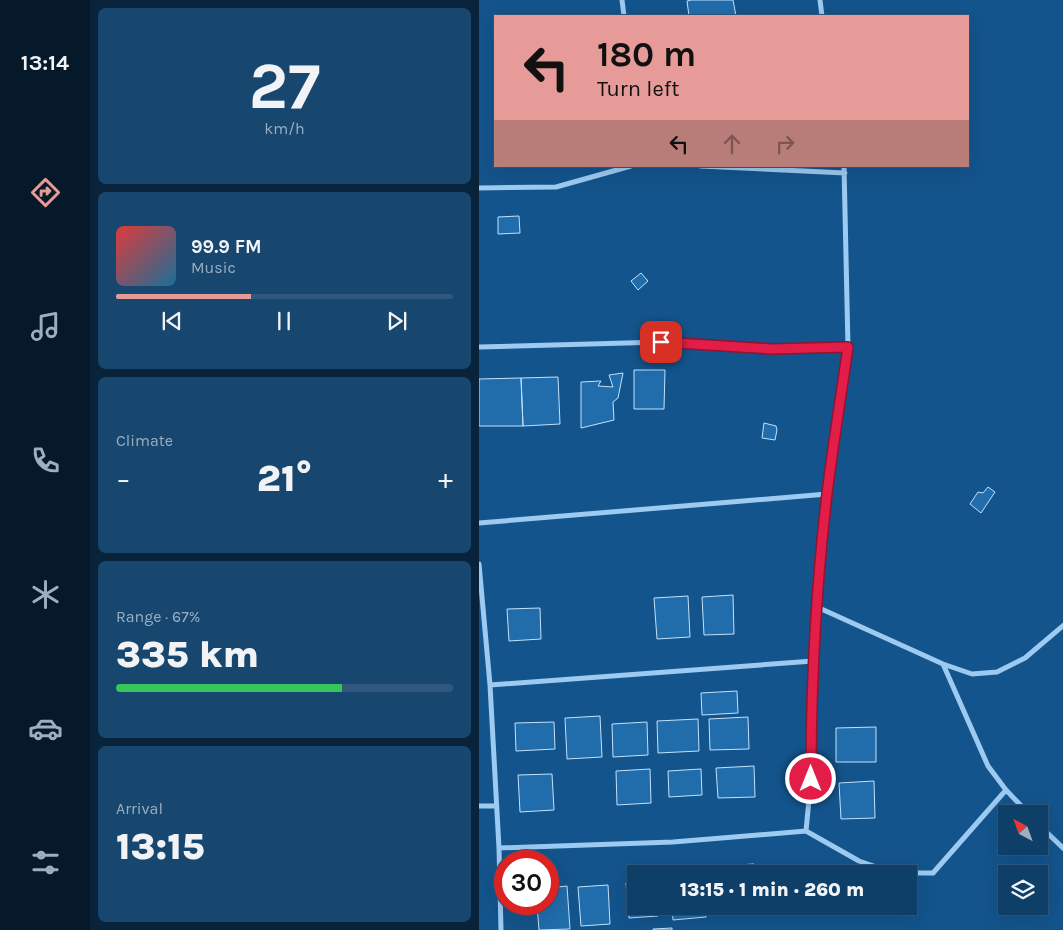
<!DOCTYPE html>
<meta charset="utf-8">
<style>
body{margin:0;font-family:Karla,sans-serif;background:#17466f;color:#f1f3f6;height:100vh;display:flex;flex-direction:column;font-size:19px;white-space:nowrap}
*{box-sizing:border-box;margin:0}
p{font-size:16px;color:#9bafc0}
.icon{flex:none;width:28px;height:28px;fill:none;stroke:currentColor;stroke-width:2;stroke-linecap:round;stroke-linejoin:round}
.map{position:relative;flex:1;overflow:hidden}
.sheet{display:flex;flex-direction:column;gap:8px;padding:8px;background:#08233a;width:389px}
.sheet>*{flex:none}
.hud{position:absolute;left:15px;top:15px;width:475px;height:152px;border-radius:0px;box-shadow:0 5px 20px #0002,0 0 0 1px #2e587d;background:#e69b98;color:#111;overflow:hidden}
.needle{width:32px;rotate:319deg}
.buttons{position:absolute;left:519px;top:805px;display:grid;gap:10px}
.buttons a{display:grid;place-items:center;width:50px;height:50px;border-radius:0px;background:#0e3f69;box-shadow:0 5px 20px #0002,0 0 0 1px #2e587d;font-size:25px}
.speed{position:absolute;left:15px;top:850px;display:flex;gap:10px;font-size:25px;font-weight:700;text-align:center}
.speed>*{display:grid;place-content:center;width:65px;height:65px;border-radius:50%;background:#0e3f69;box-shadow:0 5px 20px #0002,0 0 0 1px #2e587d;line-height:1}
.speed .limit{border:8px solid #d22;background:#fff;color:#111}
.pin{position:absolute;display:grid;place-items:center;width:42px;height:42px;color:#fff;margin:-21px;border-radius:10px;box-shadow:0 2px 8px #0006}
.me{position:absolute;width:55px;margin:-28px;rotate:0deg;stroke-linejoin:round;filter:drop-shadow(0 0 4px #0008)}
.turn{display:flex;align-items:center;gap:18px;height:105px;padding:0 20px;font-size:22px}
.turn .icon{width:65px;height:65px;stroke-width:2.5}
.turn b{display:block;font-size:35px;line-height:42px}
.lanes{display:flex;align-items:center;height:48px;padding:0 20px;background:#0003;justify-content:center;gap:25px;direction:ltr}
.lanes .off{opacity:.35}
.big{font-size:38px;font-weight:800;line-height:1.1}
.sheet .widget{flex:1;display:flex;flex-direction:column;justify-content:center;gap:8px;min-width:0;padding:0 18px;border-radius:8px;background:#17466f}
.sheet .dial{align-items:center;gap:0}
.dial b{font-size:65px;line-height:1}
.song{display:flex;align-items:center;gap:15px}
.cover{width:60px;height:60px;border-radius:8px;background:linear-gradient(135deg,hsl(0 70% 55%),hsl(200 70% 35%))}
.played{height:5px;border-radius:2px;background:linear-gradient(90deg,#e69b98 40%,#2e587d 40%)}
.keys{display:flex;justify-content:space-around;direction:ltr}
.heat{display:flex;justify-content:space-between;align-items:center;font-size:28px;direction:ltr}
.charge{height:8px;border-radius:4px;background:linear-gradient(90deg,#34c759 67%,#2e587d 0)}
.trip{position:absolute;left:148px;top:865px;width:290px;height:50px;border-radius:0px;background:#0e3f69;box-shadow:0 5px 20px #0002,0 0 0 1px #2e587d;font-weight:800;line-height:50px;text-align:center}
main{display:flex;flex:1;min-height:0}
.tabs{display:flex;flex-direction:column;width:90px;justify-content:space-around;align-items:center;background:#06192a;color:#9bafc0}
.tabs .icon{width:35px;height:35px}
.tabs .selected{color:#e69b98}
.tabs b{font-size:22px;color:#f1f3f6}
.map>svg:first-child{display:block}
.building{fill:#216cab;stroke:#c2e2fc}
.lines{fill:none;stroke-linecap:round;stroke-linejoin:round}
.street{stroke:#9ccaf1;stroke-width:5}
.route-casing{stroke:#92132f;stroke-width:12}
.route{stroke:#e11d48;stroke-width:9}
</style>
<main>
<nav class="tabs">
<b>13:14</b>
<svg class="icon selected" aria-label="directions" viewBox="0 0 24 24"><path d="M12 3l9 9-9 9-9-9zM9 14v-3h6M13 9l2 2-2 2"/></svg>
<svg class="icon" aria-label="music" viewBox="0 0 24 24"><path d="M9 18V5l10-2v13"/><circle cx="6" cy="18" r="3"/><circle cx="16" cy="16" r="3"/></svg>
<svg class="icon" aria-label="phone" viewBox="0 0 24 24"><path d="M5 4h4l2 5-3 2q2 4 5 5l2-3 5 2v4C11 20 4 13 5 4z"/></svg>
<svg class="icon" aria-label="climate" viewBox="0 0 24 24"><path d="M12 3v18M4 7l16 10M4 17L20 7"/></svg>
<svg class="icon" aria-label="car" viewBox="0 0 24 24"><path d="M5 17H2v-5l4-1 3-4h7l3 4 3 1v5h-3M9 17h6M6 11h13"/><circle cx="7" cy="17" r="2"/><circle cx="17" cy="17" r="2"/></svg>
<svg class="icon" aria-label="filters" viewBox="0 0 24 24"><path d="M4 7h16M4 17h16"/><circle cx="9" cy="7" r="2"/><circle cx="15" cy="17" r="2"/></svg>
</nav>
<section class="sheet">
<div class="widget dial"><b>27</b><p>km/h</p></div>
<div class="widget">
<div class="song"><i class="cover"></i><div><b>99.9 FM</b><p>Music</p></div></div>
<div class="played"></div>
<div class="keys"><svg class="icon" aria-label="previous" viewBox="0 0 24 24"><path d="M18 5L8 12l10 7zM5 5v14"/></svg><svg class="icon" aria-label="pause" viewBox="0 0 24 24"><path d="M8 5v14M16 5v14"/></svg><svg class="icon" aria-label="next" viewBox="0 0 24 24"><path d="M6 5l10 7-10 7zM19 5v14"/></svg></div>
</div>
<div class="widget"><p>Climate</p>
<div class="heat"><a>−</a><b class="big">21°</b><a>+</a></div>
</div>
<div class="widget"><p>Range · 67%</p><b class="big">335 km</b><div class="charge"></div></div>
<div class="widget"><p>Arrival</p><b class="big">13:15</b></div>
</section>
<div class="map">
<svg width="585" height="930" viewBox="0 0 585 930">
<rect width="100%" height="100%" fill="#13548c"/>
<path class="building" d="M212,0H254L257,16H210L208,1Z
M40,216L41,233L19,234V217Z
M162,273L169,281L159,290L152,281Z
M155,370H186L185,409H155Z
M144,373L139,398L134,402L135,420L102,428V382L122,381L119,386L134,387L130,375Z
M79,377L81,424L44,426L42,378Z
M42,378L44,426H0V379Z
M285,423L297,426L298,430L296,440L283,438Z
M509,487L516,492L502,513L491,504L499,492L504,493Z
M254,595L255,634L225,635L223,597Z
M209,596L211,637L178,639L175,598Z
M61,608L62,639L30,641L28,609Z
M258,691L259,713L223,715L222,693Z
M121,716L123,757L88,759L86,718Z
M269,717L270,749L231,750L230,719Z
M219,719L220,751L179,753L178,721Z
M75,722L76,749L37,751L36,723Z
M168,722L169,755L134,757L133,724Z
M397,727V762H357V728Z
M275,766L276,797L239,798L237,768Z
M171,769L172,803L138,805L137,771Z
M222,769L223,795L190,797L189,771Z
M73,774L75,810L41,812L39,775Z
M395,781L396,818L362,819L360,783Z
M275,864V874H244L243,866Z
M156,882V906H178L179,916L150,918L147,883Z
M129,885L131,924L102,926L99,887Z
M88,886L91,929L60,930L58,904H69V888Z
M193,906H226L227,917L194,920Z
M193,928V930H174V929Z"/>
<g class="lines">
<path class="street" d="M143,0L145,16
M341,0L343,16
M221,166L366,173
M0,188L77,187L152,166
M0,347L183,342L293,349L369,347
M0,523L348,494
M0,564L11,685L20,848L22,930
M338,607L464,664L493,674L518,672L546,658L585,625
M464,664L509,766L527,790L550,814
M11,685L334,661
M0,806H17
M560,825L585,849
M327,831L332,779L331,708L338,607L348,494L369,347L365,166
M20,848L194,842L327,831L380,861L415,873H454L527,790"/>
</g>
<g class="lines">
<g class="route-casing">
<path id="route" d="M182,342L293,349L369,347C362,396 354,445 348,494C337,588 332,684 332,779"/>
</g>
<use href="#route" class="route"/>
</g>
</svg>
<div class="buttons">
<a><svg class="needle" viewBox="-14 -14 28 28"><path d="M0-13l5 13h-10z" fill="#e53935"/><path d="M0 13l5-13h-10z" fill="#9bafc0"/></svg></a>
<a><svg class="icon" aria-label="layers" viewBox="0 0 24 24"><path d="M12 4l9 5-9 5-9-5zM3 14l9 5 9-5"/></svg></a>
</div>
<div class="speed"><div class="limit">30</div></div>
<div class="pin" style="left:182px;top:342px;background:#d93025"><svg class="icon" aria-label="arrive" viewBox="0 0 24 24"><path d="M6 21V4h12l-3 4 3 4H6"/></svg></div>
<svg class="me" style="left:332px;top:779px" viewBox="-20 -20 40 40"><circle r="17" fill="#e11d48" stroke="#fff" stroke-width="3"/><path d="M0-11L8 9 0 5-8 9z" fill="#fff"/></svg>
<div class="trip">13:15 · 1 min · 260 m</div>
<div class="hud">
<div class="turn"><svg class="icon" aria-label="left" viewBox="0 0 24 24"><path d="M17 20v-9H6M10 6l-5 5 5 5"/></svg><div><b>180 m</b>Turn left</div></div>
<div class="lanes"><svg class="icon" aria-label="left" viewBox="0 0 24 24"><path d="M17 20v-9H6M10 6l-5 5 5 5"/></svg><svg class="icon off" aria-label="ahead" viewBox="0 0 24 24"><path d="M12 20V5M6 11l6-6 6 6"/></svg><svg class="icon off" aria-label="right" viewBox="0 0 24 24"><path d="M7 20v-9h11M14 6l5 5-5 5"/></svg></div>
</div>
</div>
</main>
